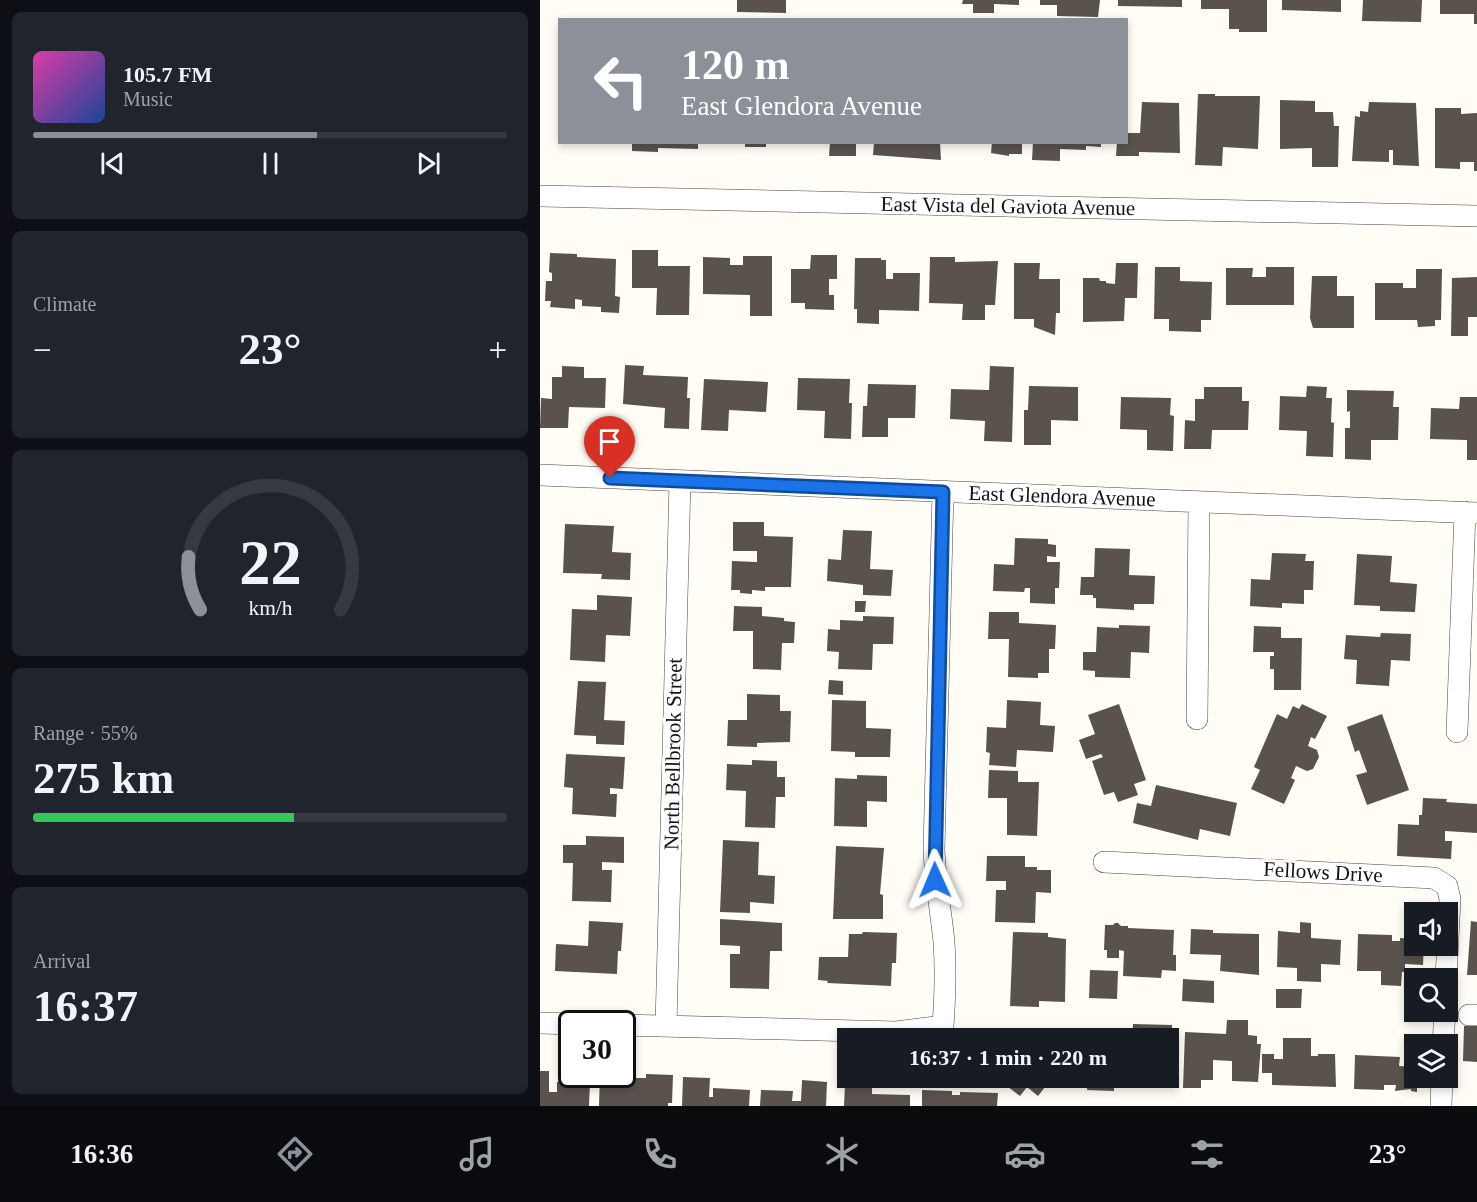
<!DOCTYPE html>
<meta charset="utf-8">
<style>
body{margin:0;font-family:Georgia,serif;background:#20242c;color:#f1f3f6;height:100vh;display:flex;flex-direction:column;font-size:22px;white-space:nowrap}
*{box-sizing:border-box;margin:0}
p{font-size:20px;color:#9ea1a6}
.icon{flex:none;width:33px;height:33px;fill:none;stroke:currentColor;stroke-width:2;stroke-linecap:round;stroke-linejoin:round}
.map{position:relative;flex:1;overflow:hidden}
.sheet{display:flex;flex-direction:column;gap:12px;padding:12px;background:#0d0f14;width:540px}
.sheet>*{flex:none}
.banner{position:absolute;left:18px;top:18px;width:570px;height:126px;border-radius:0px;box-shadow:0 3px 9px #0003;background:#8c9099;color:#fff;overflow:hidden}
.buttons{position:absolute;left:864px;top:902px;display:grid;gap:12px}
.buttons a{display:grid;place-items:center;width:54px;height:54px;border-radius:0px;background:#171b24;box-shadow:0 3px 9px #0003;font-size:30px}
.speed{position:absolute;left:18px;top:1010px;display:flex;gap:12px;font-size:30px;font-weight:700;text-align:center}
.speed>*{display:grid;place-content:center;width:78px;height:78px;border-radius:50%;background:#171b24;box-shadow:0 3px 9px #0003;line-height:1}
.speed .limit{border:3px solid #111;border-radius:9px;background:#fff;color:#111}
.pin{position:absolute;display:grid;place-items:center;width:51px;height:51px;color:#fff;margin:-62px -26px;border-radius:50% 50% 50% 0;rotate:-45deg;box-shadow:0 0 6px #0007}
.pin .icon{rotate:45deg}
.me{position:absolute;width:66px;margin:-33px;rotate:359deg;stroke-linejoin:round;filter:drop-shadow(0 0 4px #0008)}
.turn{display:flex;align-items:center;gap:21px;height:126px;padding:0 24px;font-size:27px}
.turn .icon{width:78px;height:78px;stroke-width:2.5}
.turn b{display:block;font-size:42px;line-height:51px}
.big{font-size:45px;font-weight:800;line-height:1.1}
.sheet .card{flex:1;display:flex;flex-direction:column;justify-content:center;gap:9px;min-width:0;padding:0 21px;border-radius:9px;background:#20242c}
.sheet .dial{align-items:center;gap:0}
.dial svg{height:156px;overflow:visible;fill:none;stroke:#363941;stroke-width:7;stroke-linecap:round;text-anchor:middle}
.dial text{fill:#f1f3f6;stroke:none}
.song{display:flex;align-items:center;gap:18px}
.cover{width:72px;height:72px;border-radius:9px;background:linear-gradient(135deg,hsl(320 70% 55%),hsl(220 70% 35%))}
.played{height:6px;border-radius:3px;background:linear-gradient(90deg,#8c9099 60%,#363941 60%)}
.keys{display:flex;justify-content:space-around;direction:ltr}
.heat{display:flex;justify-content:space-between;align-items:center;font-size:33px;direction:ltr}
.charge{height:9px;border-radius:4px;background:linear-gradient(90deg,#34c759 55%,#363941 0)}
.trip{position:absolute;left:297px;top:1028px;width:342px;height:60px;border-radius:0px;background:#171b24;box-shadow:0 3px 9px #0003;font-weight:800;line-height:60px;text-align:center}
.tabs{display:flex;height:96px;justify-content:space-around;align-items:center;background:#090b0e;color:#9ea1a6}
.tabs .icon{width:42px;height:42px}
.tabs .active{color:#8c9099}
.tabs b{font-size:27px;color:#f1f3f6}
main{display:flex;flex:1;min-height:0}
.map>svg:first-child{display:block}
.building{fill:#5a524d}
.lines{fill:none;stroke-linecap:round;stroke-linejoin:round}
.street-casing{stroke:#444;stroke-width:22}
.street{stroke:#fff;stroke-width:21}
.route-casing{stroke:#114b97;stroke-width:15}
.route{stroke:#1a73e8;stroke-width:10}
.labels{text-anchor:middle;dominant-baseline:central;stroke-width:6;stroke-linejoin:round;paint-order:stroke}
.street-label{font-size:21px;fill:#111;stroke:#fff}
</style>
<main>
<section class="sheet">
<div class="card">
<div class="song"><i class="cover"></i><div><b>105.7 FM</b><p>Music</p></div></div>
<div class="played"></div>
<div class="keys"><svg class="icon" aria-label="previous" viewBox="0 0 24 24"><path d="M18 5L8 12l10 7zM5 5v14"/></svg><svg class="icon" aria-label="pause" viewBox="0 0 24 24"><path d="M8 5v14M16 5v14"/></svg><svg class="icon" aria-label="next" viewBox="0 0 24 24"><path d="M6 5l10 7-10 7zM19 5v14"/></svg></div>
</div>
<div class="card"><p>Climate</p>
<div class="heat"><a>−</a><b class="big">23°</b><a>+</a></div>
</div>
<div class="card dial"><svg viewBox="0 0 100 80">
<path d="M14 69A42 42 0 1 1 86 69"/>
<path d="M14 69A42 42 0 0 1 8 42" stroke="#8c9099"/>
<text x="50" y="56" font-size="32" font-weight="700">22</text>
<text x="50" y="72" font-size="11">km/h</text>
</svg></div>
<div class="card"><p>Range · 55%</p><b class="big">275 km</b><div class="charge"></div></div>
<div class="card"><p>Arrival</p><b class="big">16:37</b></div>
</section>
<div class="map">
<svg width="937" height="1106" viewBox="0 0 937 1106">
<rect width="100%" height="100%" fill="#fffdf5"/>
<path class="building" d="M197,0H246V13L197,12Z
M423,0H479V5L454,4V13H433V4H422Z
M500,0H560L558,17L517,16V5H500Z
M578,0H642V7L578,6Z
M661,0H727V32H699V29H689V9H661Z
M742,0H801V12L742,10Z
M823,0H882L881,22L822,21Z
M900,0H937V24H934V14H900Z
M658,94H675V96H720L718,149L683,147L682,166L655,165Z
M740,100L775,101V112H793L794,126H799L798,167H772V148L740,149Z
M602,102L639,103L640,153L599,152V156H576L577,142H586V133H600Z
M829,102L876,103L879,166L853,165V150H849V162L812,161L815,116L820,117V111L828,112Z
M895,108H921V114L937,113V171H934V162H920V169L895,168Z
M92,142H158V149L118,148V152L92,151Z
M205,142H226V147H205Z
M290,142H316V156H289Z
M334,142H400L401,160L333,155Z
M452,142H482V154H469V156L451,153Z
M493,142H561V147L546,146V150L520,149V161L492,160Z
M92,250H118V266H150L149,315H116L117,288H92Z
M10,253L37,254V257L76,259L75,296L80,297L79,313L61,312V307L42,306V300L35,299V309L10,307L11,301H5L6,281H12V273L9,272Z
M271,255H297V279H289V295H294V310L265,309V303H251V269H270Z
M203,256H232V316H210V295L163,294V257L190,258V265H203Z
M390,257H415V262L458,261L455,305H445V320H422L423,304L389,303Z
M315,258H341V260H346V279H353V273H380L379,311L339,310V324L317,323V309H314Z
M474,263H500L499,279H520V313H516L515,335L494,327V319H474Z
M576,263H598L597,298H585L584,321L543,322V278H559L560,281H566V283L575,284Z
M615,267H640V281L672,282L671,320H661V332L629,331V319H614Z
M726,267H754V305H686V268H713L712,277H726Z
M876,269H902L901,320H895V326L878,327L877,320H835V283H863V288H876Z
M772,276H797V296H814V328H773L770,318Z
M937,277V317H928V336H911L912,278Z
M85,365L104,366L103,375L148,377L147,398H150L149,429L124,428L125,408L83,404Z
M22,366L44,367V378H66L65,408L29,407L28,428H0L1,398L12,399V377H22Z
M450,366L474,367L472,442L444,441L445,421L410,419L411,389L449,390Z
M258,378L310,379L309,403H312L311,439L284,438L285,411L257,410Z
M164,379L228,382L226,412L189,410L188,431L161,430Z
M328,384L376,385L375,418H348V437H322L323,406H327Z
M489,386L538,387V421L511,420V445H484V410H488Z
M767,386L787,387L786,398H792L791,422L794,423L793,457L766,456L767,431L739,430L740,396L766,397Z
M664,387H702V401H709L708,430H672L671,449H644L645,420L655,421V399H664Z
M807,390L854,391L853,407H859L858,440H831V460L805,459V428H810V411L807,412Z
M581,397L631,398L630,415L634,416L633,451L607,450V430L580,429Z
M920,397H937V460H927V440L890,439L891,408L919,409Z
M193,522H224V536L253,537L251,587H225V591L212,590V594L200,593V590H191L192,561L217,562V551H193Z
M25,524L74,526L72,552L91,553L90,580L61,579L62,574L23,573Z
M303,530L332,531L330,569L353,570L351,596L323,595V585L287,581L288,559L301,560Z
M475,538L508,539V544L516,545V557L507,556V562H520L519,588H515V604L490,603V588H485L484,592L453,591L454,564L474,565Z
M555,548L590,549L589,575L615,576L614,604H594V610L556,608V598H553V595H540L541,577H554Z
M732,553L766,554L765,561H774L773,590H764V604L742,603V608L710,606L711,579L730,580Z
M817,554L852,556L850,582L877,584L875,612L840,611V606L814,605Z
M57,595L92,597L90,636L66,635L65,662L30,660L32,609L57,610Z
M315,601H326L325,612H315Z
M194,606L222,607V616L244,618V621L255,622L254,643H242L241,670L213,669V631H193Z
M449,612H479V623L516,625L515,649H509V673H498V678L468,677L469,639H448Z
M323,616L354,617L353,644H333L332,670L298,669L299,652L287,651L288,629L300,630V620L323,621Z
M579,625L610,626L609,653L591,652L590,678L555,677V671L543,670V652H556L557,627L579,628Z
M714,626L741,627V638H762L761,690H734V669H730V656H734V652H713Z
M841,633L871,634L870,661L851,660L849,686L816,684L817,660L804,659L806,635L840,637Z
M289,680L303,681V695L288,694Z
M38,681L66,682L64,720L85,721L84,745L56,744V736L34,735Z
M207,694L240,695V711H251L250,742L217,743V747L187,746L188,720H207Z
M292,700L326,701V728L351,729L350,757H315V752L291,751Z
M467,700L501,702L500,725L515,726L513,752L477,750L476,767L449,765L450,753L446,752L447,727L466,728Z
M579,704L606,780L594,784L598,795L578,802L574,792L564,795L552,761L563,757L561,754L546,759L539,740L555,734L548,715Z
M762,704L787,716L775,739L771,737L768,746L777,750L779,757L773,769L767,771L756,766L751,778L755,780L744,804L711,789L720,770L714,767L737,714L747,719L753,706L759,709Z
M842,714L869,790L827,805L816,775L827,772L819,750L815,752L807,727Z
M26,754L85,757L83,789L70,788V794H77L76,817L32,814L33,788L24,787Z
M212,760L237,761V777H245V797H236L235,828L205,827L206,791L186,790L187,764L212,765Z
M449,770L478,771V782H499L497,836L467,835V798H448Z
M317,775L347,776V802L327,801V827L294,826L295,778L317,779Z
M616,785L697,803L690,836L660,829L658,840L593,823L597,803L611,806Z
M883,798L907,799L906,802L937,804V833L905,831V841H912L911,859L857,856L858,824L879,825V815H882Z
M46,836L84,837V863L62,862V870H72L71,902L32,901L33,863H23V845H46Z
M183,840L219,842L218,875L235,876L234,904L210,902V913L180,912Z
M296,846L344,848L340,894L343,895V919H293Z
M447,856H485V867H497V870H511V893L496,892L495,923L455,922L456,890H466V881H446Z
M180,919L242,923V951H230L229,989L190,988V954H200V946L180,945Z
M49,921L83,923L81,951H78L77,974L15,971L16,944L48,946Z
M931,921L937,922V975H927Z
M760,922L771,923V938L801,940L800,965L781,964V982L757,981V968L737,967L738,931L760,933Z
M575,923H578L581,926H588V928L634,930L633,955H636V971L622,970L621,978L583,976L584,951L579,950V958H567V950H564L565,925H573Z
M651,929L673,930V933L719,934V975L680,971L681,955L650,954Z
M323,932L357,933L356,963H352L351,986L287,983L288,981L278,980L279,957H308L309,934H322Z
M473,932L508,933V937L526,939L525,1002L499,1001V1007L470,1006Z
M818,934L852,935V941H860V938L874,939V945H884L883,965L865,964V972H862L861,986L841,985V971H817Z
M550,970L578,971L577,999L549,998Z
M643,979L674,981V1003L642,1001Z
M736,989H762L761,1008H736Z
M687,1020H708V1035L717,1036V1044H721L718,1082L692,1081V1061L673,1060V1080H661V1088H643L645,1032L686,1034Z
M593,1024L632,1025L631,1084L574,1083V1091L547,1090L548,1077H628V1038H592Z
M924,1026H937V1062L923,1061Z
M501,1029L513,1038H494Z
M743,1038H771V1056H778V1054H795L796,1087L732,1085V1073H722V1054H734V1059H743Z
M815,1055L860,1057L859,1066L874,1067V1077H877V1092L871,1091V1089L855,1091L856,1085H844V1090L814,1089Z
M0,1071H9V1092H17V1082H50L49,1106H0Z
M60,1074H95V1078H106V1074L133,1075L132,1103H128V1106H59Z
M143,1077L170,1078L169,1097H173V1088L210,1090L209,1106H142Z
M455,1077H513L498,1096L487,1087L480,1096Z
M262,1080L287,1082L286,1106H220L221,1090L253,1091L252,1101H261Z
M305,1084L332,1085V1094L370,1095V1106H304Z
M382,1090L412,1091V1095H420V1092L458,1093L457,1106H382Z"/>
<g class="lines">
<g class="street-casing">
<path id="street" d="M0,196L937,216
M0,475L937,513
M657,719L659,502
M917,732L925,512
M564,862L894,878L907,886L910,899L906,978
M929,1015H937
M0,1023L32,1024
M82,1025L356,1032L403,1026C405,998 406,970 404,942C401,911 395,881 394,849L403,492
M126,1026L140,481
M903,1044L905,1011
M901,1106L902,1077"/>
</g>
<use href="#street" class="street"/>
</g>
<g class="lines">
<g class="route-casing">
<path id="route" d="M70,478L403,492L395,880"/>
</g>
<use href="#route" class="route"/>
</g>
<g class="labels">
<g class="street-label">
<text transform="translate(468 206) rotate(1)">East Vista del Gaviota Avenue</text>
<text transform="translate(522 496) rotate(2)">East Glendora Avenue</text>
<text transform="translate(133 754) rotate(-89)">North Bellbrook Street</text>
<text transform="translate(783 872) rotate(3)">Fellows Drive</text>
</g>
</g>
</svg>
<div class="buttons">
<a><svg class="icon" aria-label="sound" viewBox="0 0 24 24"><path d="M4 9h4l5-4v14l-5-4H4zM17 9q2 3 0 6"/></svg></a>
<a><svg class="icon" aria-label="search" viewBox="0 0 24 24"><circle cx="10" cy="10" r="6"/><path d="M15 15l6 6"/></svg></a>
<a><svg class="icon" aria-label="layers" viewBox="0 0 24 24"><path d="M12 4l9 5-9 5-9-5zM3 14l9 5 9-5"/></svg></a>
</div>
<div class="speed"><div class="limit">30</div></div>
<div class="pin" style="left:70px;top:478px;background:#d93025"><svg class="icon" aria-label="arrive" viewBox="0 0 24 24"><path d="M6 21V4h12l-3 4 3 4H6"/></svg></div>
<svg class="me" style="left:395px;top:880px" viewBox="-20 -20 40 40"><path d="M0-17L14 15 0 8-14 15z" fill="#1a73e8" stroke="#fff" stroke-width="4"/></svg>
<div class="trip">16:37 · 1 min · 220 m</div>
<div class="banner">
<div class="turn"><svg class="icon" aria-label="left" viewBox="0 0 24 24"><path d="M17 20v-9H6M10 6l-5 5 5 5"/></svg><div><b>120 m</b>East Glendora Avenue</div></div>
</div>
</div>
</main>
<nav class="tabs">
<b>16:36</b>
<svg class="icon active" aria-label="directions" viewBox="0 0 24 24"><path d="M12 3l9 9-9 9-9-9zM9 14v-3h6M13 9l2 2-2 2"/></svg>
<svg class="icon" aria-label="music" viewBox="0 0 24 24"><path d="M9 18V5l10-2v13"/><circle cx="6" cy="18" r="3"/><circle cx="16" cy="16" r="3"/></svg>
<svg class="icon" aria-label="phone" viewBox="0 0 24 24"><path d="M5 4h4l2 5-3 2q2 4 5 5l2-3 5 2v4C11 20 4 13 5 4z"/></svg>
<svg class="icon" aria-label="climate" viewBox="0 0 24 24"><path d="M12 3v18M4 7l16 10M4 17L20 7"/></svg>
<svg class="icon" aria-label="car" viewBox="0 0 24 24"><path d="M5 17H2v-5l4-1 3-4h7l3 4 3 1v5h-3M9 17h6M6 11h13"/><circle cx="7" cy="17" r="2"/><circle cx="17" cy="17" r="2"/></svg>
<svg class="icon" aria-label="filters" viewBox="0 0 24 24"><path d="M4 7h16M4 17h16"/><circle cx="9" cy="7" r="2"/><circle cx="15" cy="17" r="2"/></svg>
<b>23°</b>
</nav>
